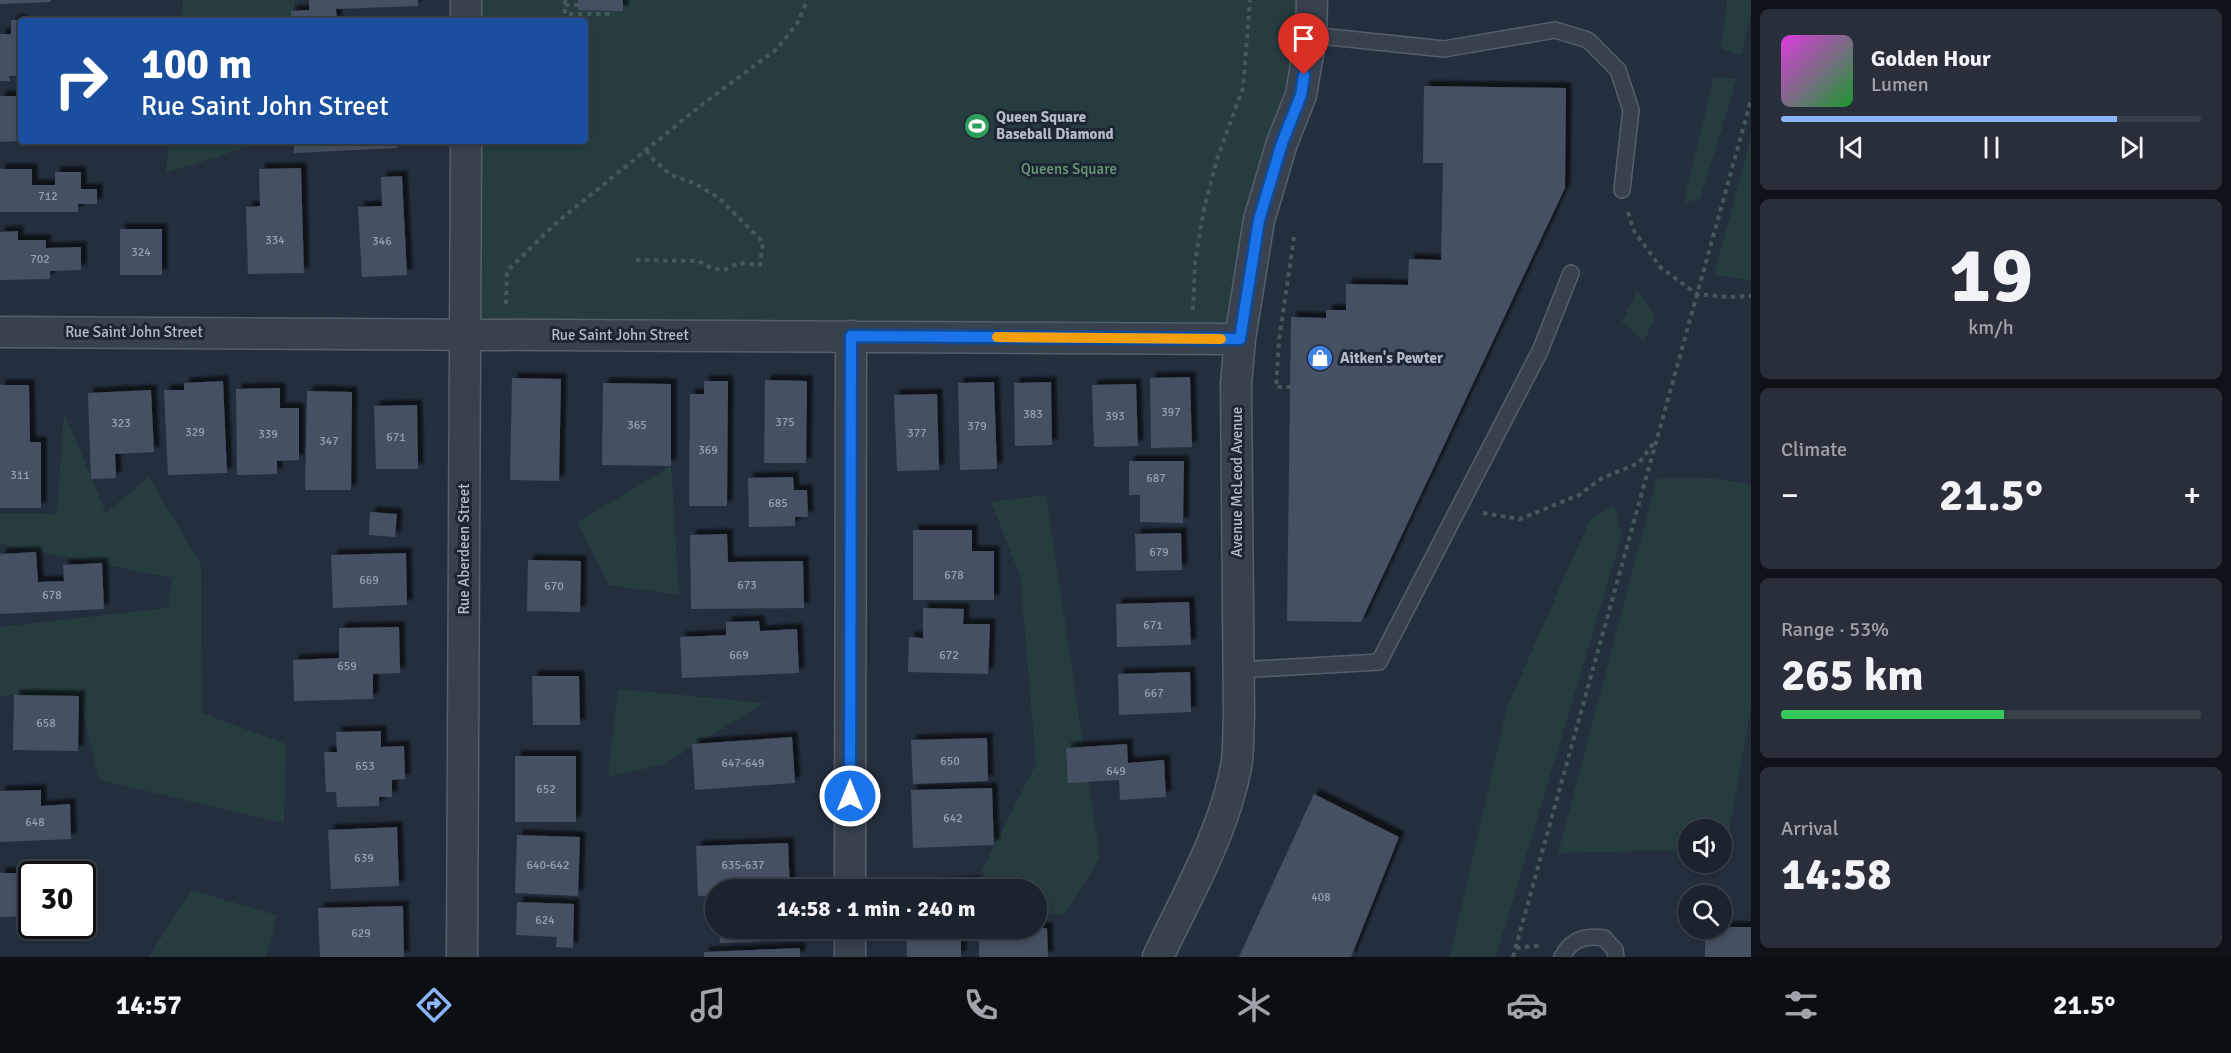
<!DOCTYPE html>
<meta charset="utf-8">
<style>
body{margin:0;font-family:Signika,sans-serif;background:#282f3a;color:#f1f3f6;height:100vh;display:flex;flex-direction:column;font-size:22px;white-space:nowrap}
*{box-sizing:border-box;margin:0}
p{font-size:20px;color:#a0a4aa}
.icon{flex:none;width:33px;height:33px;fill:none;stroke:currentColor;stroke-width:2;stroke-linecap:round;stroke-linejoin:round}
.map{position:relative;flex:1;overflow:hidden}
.side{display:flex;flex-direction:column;gap:9px;padding:9px;background:#0f1319;width:480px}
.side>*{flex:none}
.hud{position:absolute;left:18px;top:18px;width:570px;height:126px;border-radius:6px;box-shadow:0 3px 9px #0003,0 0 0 2px #39404a;background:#1a4fa0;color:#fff;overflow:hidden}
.controls{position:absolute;left:1678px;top:819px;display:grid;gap:12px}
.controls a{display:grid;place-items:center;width:54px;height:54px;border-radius:50%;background:#1b232e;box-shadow:0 3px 9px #0003,0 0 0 2px #39404a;font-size:30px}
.speed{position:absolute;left:18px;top:861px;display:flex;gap:12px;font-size:30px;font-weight:700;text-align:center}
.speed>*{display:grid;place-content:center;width:78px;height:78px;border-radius:50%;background:#1b232e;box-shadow:0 3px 9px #0003,0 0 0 2px #39404a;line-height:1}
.speed .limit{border:3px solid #111;border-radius:9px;background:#fff;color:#111}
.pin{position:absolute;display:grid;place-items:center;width:51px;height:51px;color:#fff;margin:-62px -26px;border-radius:50% 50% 50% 0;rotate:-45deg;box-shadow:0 0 6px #0007}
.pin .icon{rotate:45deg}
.me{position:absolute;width:66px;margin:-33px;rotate:0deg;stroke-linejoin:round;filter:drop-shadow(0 0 4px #0008)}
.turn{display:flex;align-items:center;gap:21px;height:126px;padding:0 24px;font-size:27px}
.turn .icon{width:78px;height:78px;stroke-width:2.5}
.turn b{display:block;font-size:42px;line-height:51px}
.big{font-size:45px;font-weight:700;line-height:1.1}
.side .card{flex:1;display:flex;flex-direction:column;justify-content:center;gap:9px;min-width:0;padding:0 21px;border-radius:9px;background:#282f3a}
.side .dial{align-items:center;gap:0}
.dial b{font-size:78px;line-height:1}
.song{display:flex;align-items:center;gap:18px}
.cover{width:72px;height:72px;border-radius:9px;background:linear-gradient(135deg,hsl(300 70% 55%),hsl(130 70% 35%))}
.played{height:6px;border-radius:3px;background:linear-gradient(90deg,#8ab4f8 80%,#39404a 80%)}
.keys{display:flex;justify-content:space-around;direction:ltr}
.heat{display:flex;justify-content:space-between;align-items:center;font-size:33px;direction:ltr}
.charge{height:9px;border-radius:4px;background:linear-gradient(90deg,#34c759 53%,#39404a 0)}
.trip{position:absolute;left:705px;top:879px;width:342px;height:60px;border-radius:30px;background:#1b232e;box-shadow:0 3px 9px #0003,0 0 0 2px #39404a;font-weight:700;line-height:60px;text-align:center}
.dock{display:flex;height:96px;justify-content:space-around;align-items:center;background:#0b0e12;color:#a0a4aa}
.dock .icon{width:42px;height:42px}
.dock .active{color:#8ab4f8}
.dock b{font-size:27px;color:#f1f3f6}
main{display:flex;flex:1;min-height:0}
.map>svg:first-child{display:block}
.green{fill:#263c3f}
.building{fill:#455162;filter:url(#shadow)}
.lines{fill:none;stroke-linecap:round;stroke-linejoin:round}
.service-casing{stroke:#565f6c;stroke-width:18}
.minor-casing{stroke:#565f6c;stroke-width:33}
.path{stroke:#44595c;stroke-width:4;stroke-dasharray:4.5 4.5;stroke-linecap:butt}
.service{stroke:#38414e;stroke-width:15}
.minor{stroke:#38414e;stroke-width:30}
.route-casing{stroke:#114b97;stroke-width:15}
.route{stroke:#1a73e8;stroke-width:10}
.slow{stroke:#f59e0b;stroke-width:10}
.labels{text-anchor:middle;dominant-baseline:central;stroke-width:6;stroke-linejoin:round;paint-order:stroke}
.number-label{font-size:12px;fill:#98a1af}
.poi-label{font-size:15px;font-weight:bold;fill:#b4bcc9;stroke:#1d2633;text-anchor:start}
.park-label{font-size:15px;fill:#6b9a76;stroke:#1d2633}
.street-label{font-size:15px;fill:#b4bcc9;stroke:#1d2633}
</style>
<main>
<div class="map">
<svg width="1751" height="957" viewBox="0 0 1751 957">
<defs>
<filter id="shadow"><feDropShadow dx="5.5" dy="-5.5" stdDeviation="1.5" flood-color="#0009"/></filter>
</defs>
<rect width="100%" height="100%" fill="#242f3e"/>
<path class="green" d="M183,0H295L291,21H181Z
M466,0H1312L1240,339L465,334L466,141H585V21H466Z
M1727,0H1751V16L1741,55L1721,48Z
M1714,77L1737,79L1700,199L1683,203Z
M1751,138V280L1714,275Z
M169,141H266L166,173Z
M1637,290L1655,317L1644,341L1622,322Z
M64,412L106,513L149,477L201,565L202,713L286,744L284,823L99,780L79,696L14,695L0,696V627L168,608L172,578L0,544V513L57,514Z
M671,466L679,595L609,585L577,522Z
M1657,478H1708L1751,484V706L1726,850H1722V830H1689V850L1558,853Z
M1046,495L1100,858L1063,916L1037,910L1036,890L992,889L982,870L1036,764L1020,575L991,502Z
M1614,506L1622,535L1496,957H1450L1507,707L1590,519Z
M618,689L765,703L664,764L608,777Z
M191,890L277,915L266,957H149Z"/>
<path class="building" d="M0,0H51V2L0,4Z
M309,0H418V6L336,9L337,21H291V11L309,10Z
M578,0H623V11L578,10Z
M11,20H21V76H9L10,81H0V34H11Z
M1424,86L1566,88L1565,188L1361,622L1287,621L1291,317L1326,318V310H1346V284L1408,285L1409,259L1441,260L1443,163H1423Z
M0,96H21V141L0,142Z
M294,141H397V148L294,153Z
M301,168L304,273L248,274L246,207L260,206L259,169Z
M0,169H32V185H55V172H81V189H97V204H78V212H0Z
M402,176L407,275L362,277L358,207L382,206L381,177Z
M120,229H162V275H120Z
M18,231V240H46V248L81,247V270L50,271V279L0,280V232Z
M1190,377L1192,447L1151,448L1150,378Z
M512,378L561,379L559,481L510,480Z
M765,380L807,381L806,463H764Z
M223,381L227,473L168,475L164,390H184V383Z
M704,381H728L727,506H689L690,394H704Z
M994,382L997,469L960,470L958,383Z
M1051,382L1052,445L1015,446L1014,383Z
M603,383L671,384V466L602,465Z
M1136,384L1138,446L1094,447L1092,385Z
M0,385H29L30,442H41V508H0Z
M280,388V408H299V460L277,461V474L237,475L236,389Z
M151,390L154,452L115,454L116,478L91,479L88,393Z
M307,391L352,392L351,490H305Z
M937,394L939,470L897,471L894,395Z
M417,405L418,469H376L374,406Z
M1129,461H1184L1183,523L1140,522V495H1129Z
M793,477L794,490H807L808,517H795V526L749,527L748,478Z
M370,512L397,514L395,537L369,535Z
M913,530H972V551H994V600H913Z
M1181,533L1182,570L1136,571L1135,534Z
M727,534L728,562L803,561L804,608L691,609L690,535Z
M36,552L38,582L64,581L63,565L102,563L104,609L0,614V554Z
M406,553L407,605L333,608L331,555Z
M528,560L581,561L580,612L527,611Z
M1189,602L1191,645L1117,647L1116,604Z
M923,608L964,609L963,624H990L988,674L908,672L909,637L923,638Z
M759,621L760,631L797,629L799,673L682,678L680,637L726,635V622Z
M399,627L400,673L373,674V699L294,701L293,660L339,658V628Z
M1190,672L1191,712L1119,715L1118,674Z
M532,676H579L580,725H533Z
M14,695L79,696L78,751L13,750Z
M381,731V747L404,746L405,779L392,780V797H379V806L337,807L336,792H326L324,752H337L336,732Z
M792,737L795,783L695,790L692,744Z
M987,738L988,781L913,784L911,740Z
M1127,744L1128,763L1164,760L1166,797L1120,800L1119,780L1068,783L1066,748Z
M515,756H576V822H515Z
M992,788L994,845L913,848L911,790Z
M41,790V806L70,804L71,839L0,842V791Z
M1314,794L1399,837L1351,957H1239Z
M397,827L399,886L331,889L328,830Z
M517,835L580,837L578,896L515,893Z
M788,843L790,890H716V895L698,896L696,846Z
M0,873H32L31,916L0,917Z
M975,881L976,890H899L898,886Z
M517,902L574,904L573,948L556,947L557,937L516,935Z
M403,906L404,957H320L318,908Z
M1722,927H1751V957H1705V928H1722Z
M719,928H803V933L792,934V940L720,943Z
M1047,928L1048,957H979V930Z
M961,933V957H907L906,935Z
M800,948V957H704V952Z"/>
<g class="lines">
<g class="service-casing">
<path id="service" d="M1311,35L1444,49L1555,30L1588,40L1618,70L1631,110L1622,190
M1238,670L1379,662L1540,351L1571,273
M1562,957C1571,939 1585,935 1604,938L1615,950L1616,957"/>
</g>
<g class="minor-casing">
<path id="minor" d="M466,21V0
M0,332L1240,339
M850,890L851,336
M462,957L466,141
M850,957V928
M1158,957C1187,895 1223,835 1236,767C1239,750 1238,733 1239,716L1236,384L1240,339L1259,220L1282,143L1301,95L1311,35L1312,0"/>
</g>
<path class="path" d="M565,0V14H612
M565,5H578
M1628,212L1634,231L1661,268L1697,294L1729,297L1751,296
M636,260L698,261L711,268L724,270L739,263L760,265L763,242L719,198L694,183L671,175L654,160L646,150
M506,304L507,271L556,223L704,103L777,49L798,22L807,0
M1193,310L1195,262L1204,209L1217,159L1243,88L1250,0
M1291,387H1276L1279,340L1294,237
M1483,513L1520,519L1579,495L1602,478L1639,463L1655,441
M1516,948L1542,945
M1513,957L1751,100"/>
<use href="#service" class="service"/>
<use href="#minor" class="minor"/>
</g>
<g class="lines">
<g class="route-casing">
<path id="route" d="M850,796L851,336L1240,339L1259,220L1282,143L1301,95L1304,75"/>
</g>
<use href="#route" class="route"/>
<path class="slow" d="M997,337L1221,339"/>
</g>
<defs>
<g id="stadium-disc" transform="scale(1.35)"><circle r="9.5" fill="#2e9e5b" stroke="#1d2633"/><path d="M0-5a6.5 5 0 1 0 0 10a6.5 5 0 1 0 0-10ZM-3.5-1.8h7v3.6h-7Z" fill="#fff"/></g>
<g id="shop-disc" transform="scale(1.35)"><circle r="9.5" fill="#3f7fe0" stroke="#1d2633"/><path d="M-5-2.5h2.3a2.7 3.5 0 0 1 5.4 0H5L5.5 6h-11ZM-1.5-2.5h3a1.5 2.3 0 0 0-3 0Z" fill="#fff"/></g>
</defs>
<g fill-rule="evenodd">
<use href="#stadium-disc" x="977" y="126"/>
<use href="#shop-disc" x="1320" y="358"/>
</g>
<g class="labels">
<g class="number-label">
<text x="48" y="196">712</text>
<text x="275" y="240">334</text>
<text x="382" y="241">346</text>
<text x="141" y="252">324</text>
<text x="40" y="259">702</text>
<text x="1171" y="412">397</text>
<text x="1033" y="414">383</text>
<text x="1115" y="416">393</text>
<text x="785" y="422">375</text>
<text x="121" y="423">323</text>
<text x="637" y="425">365</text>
<text x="977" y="426">379</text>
<text x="195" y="432">329</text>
<text x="917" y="433">377</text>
<text x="268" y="434">339</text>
<text x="396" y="437">671</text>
<text x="329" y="441">347</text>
<text x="708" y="450">369</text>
<text x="20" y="475">311</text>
<text x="1156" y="478">687</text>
<text x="778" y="503">685</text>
<text x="1159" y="552">679</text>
<text x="954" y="575">678</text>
<text x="369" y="580">669</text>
<text x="747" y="585">673</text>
<text x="554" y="586">670</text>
<text x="52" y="595">678</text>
<text x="1153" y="625">671</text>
<text x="739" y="655">669</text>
<text x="949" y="655">672</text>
<text x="347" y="666">659</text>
<text x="1154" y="693">667</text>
<text x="46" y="723">658</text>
<text x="950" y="761">650</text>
<text x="743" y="763">647-649</text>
<text x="365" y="766">653</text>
<text x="1116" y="771">649</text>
<text x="546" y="789">652</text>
<text x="953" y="818">642</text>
<text x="35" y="822">648</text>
<text x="364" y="858">639</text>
<text x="548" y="865">640-642</text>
<text x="743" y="865">635-637</text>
<text x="1321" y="897">408</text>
<text x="545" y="920">624</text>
<text x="361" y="933">629</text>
</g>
<g class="poi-label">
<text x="996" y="117">Queen Square<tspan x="996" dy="17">Baseball Diamond</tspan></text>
<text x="1340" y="358">Aitken's Pewter</text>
</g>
<g class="park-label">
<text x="1069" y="169">Queens Square</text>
</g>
<g class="street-label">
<text x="134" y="332">Rue Saint John Street</text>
<text x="620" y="335">Rue Saint John Street</text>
<text transform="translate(1237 482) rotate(-90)">Avenue McLeod Avenue</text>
<text transform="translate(464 549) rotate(-90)">Rue Aberdeen Street</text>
</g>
</g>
</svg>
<div class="controls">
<a><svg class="icon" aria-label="sound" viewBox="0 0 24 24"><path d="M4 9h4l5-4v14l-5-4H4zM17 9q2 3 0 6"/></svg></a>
<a><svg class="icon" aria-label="search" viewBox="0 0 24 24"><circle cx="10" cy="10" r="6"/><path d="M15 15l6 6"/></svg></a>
</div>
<div class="speed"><div class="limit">30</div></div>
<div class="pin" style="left:1304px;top:75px;background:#d93025"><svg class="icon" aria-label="arrive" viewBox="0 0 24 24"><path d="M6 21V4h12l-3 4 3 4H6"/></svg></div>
<svg class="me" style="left:850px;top:796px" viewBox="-20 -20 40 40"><circle r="17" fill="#1a73e8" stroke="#fff" stroke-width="3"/><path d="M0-11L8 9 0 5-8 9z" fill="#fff"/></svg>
<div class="trip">14:58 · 1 min · 240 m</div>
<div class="hud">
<div class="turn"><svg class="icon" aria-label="right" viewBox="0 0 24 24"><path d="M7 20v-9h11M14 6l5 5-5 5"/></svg><div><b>100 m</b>Rue Saint John Street</div></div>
</div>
</div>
<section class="side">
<div class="card">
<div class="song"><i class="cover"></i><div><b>Golden Hour</b><p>Lumen</p></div></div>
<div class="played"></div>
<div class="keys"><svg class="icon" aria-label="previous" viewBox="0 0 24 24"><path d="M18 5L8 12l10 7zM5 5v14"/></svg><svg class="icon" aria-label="pause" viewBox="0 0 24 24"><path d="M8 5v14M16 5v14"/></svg><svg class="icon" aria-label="next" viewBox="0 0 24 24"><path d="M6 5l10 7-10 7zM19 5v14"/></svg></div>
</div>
<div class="card dial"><b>19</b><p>km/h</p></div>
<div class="card"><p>Climate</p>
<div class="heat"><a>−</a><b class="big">21.5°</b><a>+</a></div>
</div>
<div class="card"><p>Range · 53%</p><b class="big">265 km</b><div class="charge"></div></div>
<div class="card"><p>Arrival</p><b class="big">14:58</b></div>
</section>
</main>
<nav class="dock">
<b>14:57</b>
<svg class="icon active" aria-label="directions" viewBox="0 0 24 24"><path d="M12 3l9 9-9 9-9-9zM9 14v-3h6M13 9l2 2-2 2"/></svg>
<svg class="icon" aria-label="music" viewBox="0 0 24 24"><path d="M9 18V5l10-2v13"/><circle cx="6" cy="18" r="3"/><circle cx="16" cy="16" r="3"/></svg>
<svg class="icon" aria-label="phone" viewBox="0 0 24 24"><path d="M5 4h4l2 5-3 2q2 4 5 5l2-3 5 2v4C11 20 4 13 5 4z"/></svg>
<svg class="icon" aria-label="climate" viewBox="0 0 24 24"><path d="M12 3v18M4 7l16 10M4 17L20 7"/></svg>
<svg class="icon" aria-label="car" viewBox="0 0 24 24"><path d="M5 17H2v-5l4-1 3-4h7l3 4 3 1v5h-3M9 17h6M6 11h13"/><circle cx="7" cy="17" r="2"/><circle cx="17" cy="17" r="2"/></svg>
<svg class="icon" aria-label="filters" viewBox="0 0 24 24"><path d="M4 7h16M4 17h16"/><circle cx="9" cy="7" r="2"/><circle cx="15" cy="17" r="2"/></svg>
<b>21.5°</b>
</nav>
